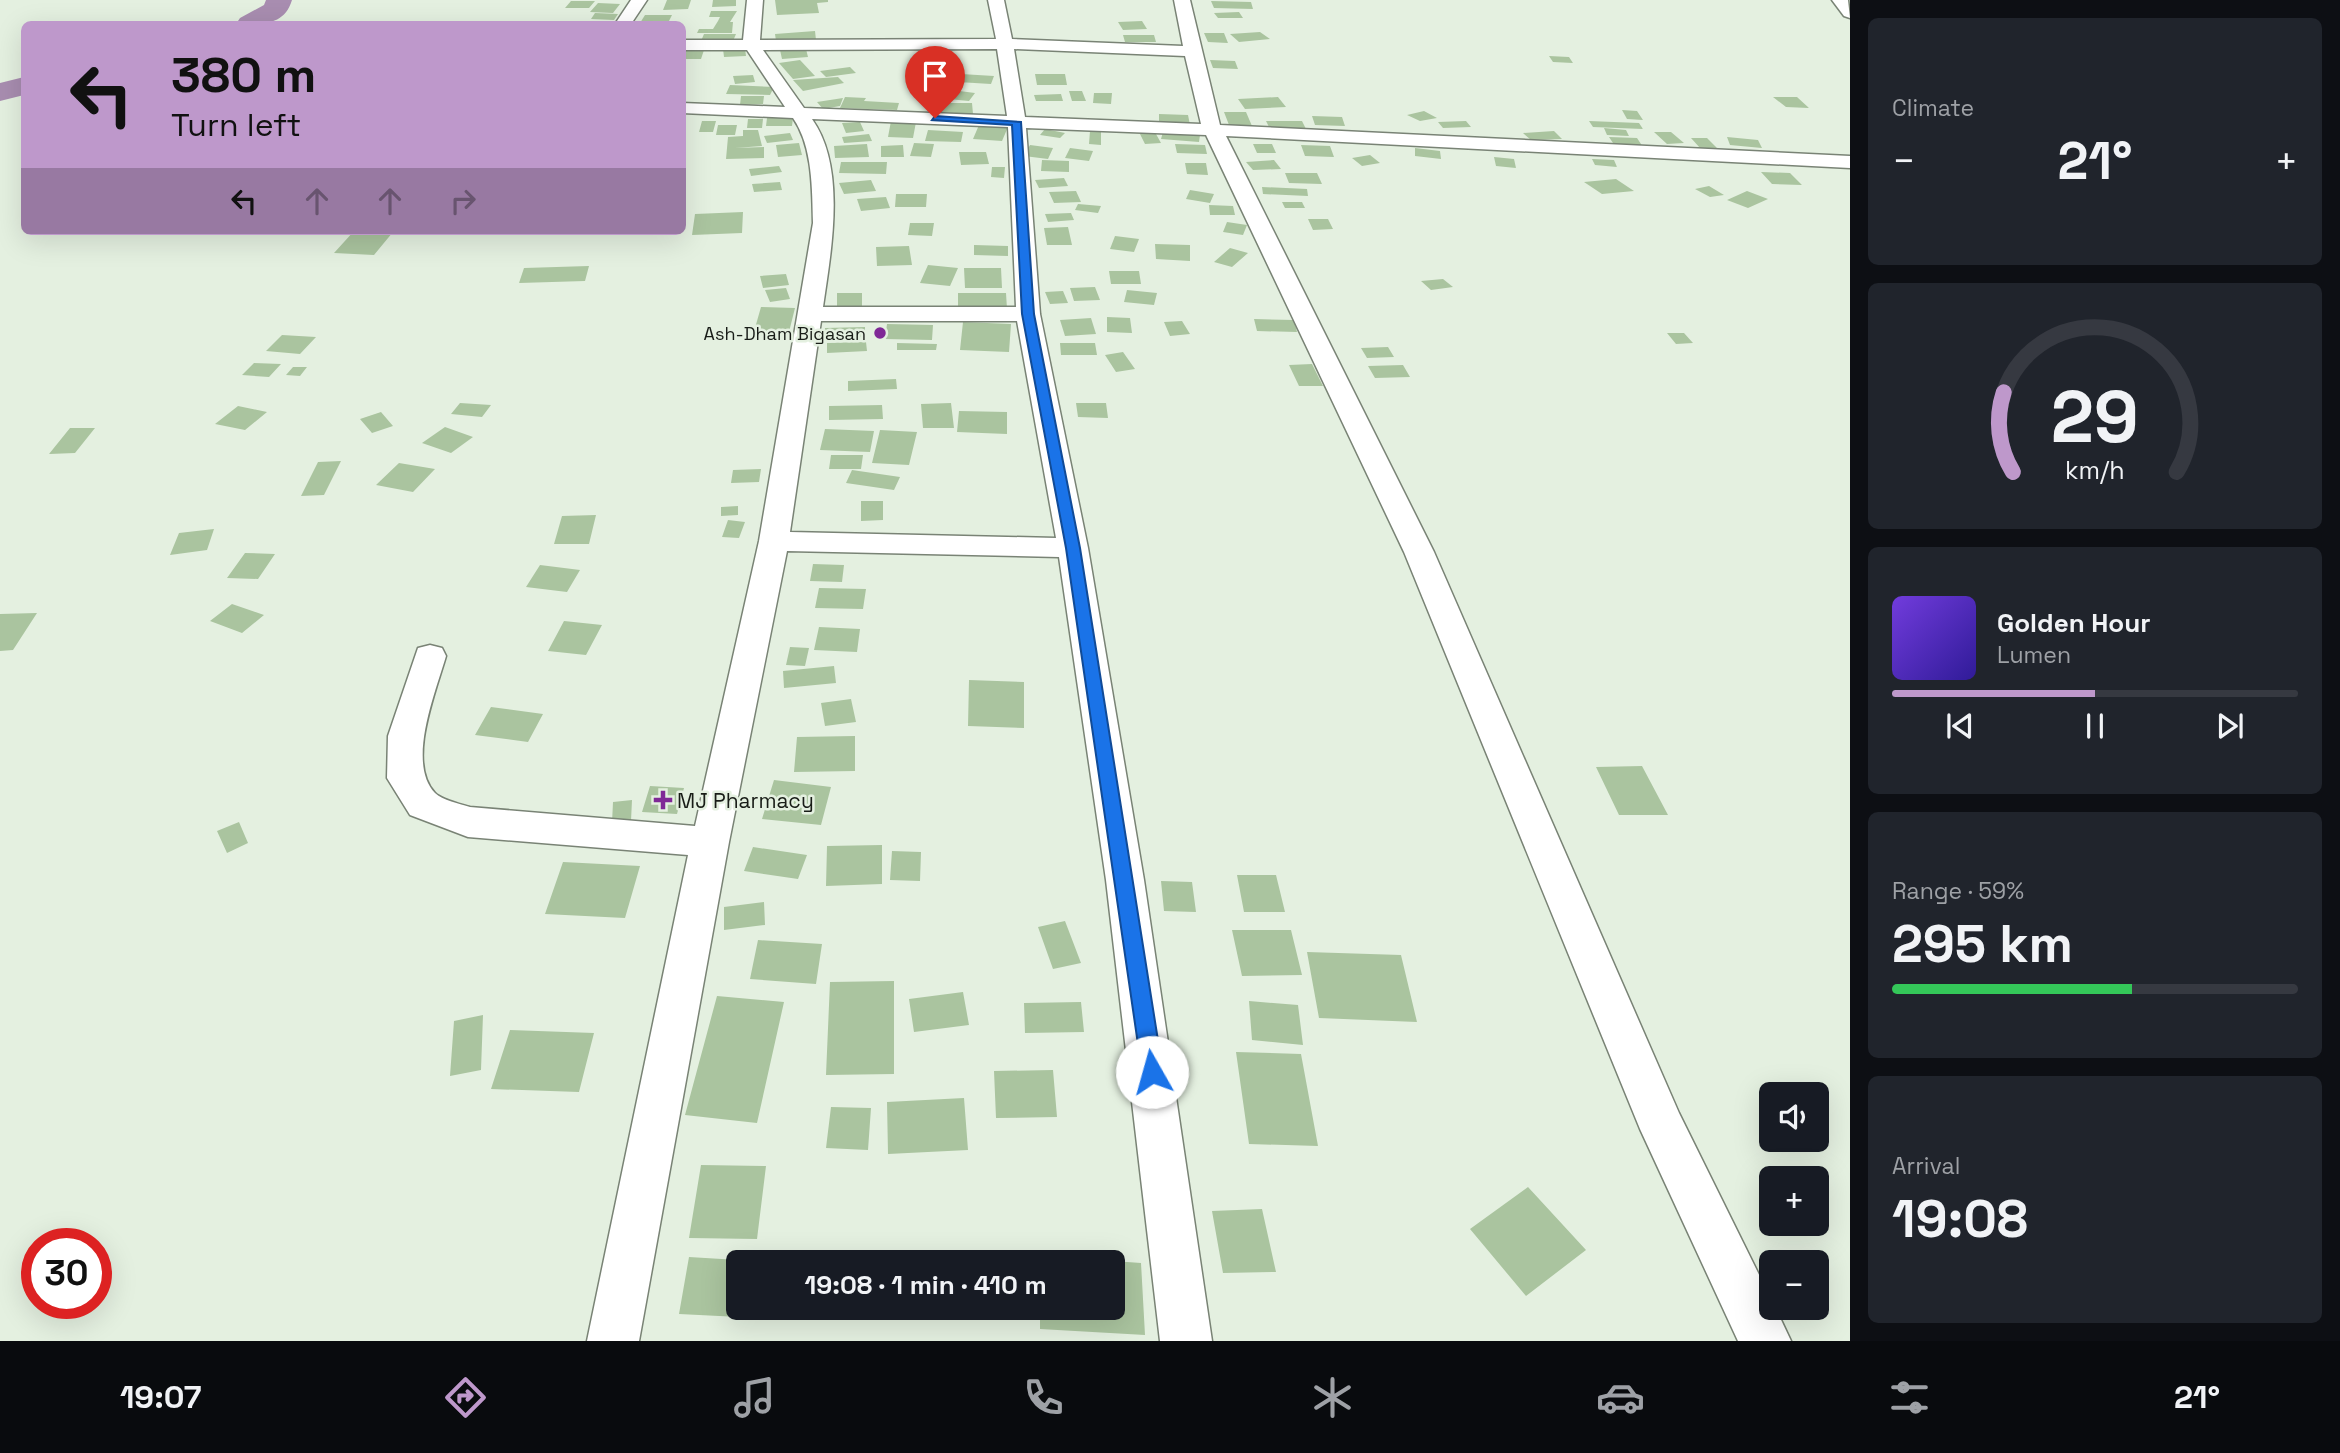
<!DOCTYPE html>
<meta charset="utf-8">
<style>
body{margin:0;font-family:"Space Grotesk",sans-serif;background:#20242c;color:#f1f3f6;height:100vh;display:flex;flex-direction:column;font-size:26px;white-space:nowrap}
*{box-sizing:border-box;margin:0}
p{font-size:23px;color:#9ea1a6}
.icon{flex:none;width:38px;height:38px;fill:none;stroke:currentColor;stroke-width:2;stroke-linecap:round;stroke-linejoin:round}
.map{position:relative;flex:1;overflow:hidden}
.details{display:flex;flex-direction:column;gap:18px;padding:18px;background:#0d0f14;width:490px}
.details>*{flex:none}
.guide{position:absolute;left:21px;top:21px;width:665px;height:214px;border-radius:10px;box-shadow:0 7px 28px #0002;background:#be98cb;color:#111;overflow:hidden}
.controls{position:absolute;left:1759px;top:1082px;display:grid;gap:14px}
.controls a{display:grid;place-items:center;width:70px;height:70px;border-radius:10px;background:#171b24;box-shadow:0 7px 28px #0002;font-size:35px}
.speed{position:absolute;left:21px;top:1228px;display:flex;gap:14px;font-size:35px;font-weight:700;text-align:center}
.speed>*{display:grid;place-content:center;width:91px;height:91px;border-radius:50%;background:#171b24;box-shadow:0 7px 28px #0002;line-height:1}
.speed .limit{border:10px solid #d22;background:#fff;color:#111}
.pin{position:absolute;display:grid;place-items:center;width:60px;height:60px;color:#fff;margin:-72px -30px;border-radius:50% 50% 50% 0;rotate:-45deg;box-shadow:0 0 7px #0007}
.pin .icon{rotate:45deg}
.me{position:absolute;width:77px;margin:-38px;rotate:353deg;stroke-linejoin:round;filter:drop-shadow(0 0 5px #0008)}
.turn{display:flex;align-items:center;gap:24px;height:147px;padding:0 35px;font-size:32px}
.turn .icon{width:91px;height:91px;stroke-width:2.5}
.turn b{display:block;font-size:49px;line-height:60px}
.lanes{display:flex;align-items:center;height:66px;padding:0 35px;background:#0003;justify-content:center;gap:35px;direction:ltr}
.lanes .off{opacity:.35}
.big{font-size:52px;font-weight:700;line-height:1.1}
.details .widget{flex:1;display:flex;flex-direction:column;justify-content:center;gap:10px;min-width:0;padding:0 24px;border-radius:10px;background:#20242c}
.details .dial{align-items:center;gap:0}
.dial svg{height:182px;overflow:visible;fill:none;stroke:#363941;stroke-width:7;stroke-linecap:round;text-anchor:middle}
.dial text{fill:#f1f3f6;stroke:none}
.song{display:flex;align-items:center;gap:21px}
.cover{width:84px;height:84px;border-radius:10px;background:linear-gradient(135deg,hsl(260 70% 55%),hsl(250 70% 35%))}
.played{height:7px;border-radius:4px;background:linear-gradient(90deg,#be98cb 50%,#363941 50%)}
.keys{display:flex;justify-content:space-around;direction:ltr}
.heat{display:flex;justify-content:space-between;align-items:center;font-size:38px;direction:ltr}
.charge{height:10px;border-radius:5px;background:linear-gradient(90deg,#34c759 59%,#363941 0)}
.trip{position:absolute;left:726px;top:1250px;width:399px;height:70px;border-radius:10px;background:#171b24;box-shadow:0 7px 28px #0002;font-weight:700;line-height:70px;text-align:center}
.tab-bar{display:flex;height:112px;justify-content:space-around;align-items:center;background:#090b0e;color:#9ea1a6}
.tab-bar .icon{width:49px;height:49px}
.tab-bar .selected{color:#be98cb}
.tab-bar b{font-size:32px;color:#f1f3f6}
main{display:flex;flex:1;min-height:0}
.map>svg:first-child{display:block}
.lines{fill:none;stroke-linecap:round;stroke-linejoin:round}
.river{fill:#a88db0;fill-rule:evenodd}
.building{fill:#aac49f}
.minor-casing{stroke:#798375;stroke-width:3}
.minor{fill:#fff;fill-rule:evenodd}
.route{fill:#1a73e8;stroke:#114b97;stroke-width:2}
.poi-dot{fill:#7f2896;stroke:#e4f0e0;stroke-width:2.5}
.labels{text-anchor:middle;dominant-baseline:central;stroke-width:5;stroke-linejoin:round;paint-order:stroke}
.far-poi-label{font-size:18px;fill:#181c17;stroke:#e4f0e0;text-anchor:end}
.poi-label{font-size:21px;fill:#181c17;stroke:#e4f0e0;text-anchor:start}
</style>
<main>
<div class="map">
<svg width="1850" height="1341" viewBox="0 0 1850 1341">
<rect width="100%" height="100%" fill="#e4f0e0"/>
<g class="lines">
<path class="river" d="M266,0H292C284,27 260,24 236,24L240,18L264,5Z
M24,77V95L0,101V83Z"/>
</g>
<path class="building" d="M667,0H691L688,9L663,10Z
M713,0H736V6L712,7Z
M775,0H828V2L817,3L819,13L777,15Z
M571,1H595L589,8H565Z
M1211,1L1251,2L1253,9L1214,8Z
M598,3L620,4L613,13L590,12Z
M711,11H737L730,22H733L732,33H697L699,29H713L718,21L720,17H709Z
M1239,12L1243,18H1218L1214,13Z
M595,13L618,14L614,20L591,19Z
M645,15H672L668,23H640Z
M1142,21L1147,29L1123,30L1118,22Z
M815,31L816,40L776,41L775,34Z
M1260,32L1270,39L1239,42L1230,34Z
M1204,33H1224L1228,43L1208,42Z
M704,34H736L733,41H701Z
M1123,35H1154L1156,42H1125Z
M745,48L746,56L724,57L723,49Z
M806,49L808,57L782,59L780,50Z
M682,50H704L701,59H682Z
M1549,56L1569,57L1573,63L1553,62Z
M800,60L815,76L793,79L779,63Z
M1210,60L1235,61L1238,69L1213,68Z
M850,67L856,73L826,77L820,71Z
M961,74L994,76L991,84L958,82Z
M1035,74H1065L1067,85H1037Z
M753,75L755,82L735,84L733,76Z
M838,77L844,83L803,91L793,80Z
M730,85L774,87L770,95L726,94Z
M944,89L975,93L969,101L937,98Z
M1069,91H1082L1086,101H1072Z
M1094,93H1112L1111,104L1093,103Z
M1061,94L1063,101H1036L1034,95Z
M741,96H764L763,104L740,105Z
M845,97L866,98L864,101L899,103L897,110L840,108Z
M1278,97L1286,107L1245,109L1238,99Z
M1773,97H1797L1809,108L1786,107Z
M843,98L840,106L823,109L817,102Z
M939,103H972L973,114H939Z
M1622,110L1637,111L1643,120L1627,119Z
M1424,111L1437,118L1420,121L1407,115Z
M1224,112H1246L1252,126L1229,125Z
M1159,114L1188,115L1190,125L1159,124Z
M1312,116L1342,117L1345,126L1315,125Z
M767,118H793L792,126H766Z
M748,119H763L762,128H747Z
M702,121H716L713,132H699Z
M891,121L916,122L913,138L888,137Z
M1266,121H1302L1306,129H1270Z
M1466,121L1471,127L1443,128L1438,122Z
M1589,121L1639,123L1643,129L1593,127Z
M860,122L864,131L846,133L842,123Z
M718,125H737L735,135H716Z
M979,125L1008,127L1002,141L973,139Z
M1604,128L1626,130L1629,136L1607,135Z
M1045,129L1065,133L1060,138L1040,135Z
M743,130H758L762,146L735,148L764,147V158L726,159L728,137L743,136Z
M928,130L963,132L961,142L925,141Z
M1090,131L1101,132V145L1089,144Z
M1554,131L1562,139L1531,140L1523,133Z
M1163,132L1200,135L1199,142L1161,139Z
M1654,132H1671L1684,143L1667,144Z
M790,133L793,140L767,143L764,136Z
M869,134L872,141L844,143L842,137Z
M1140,134H1156L1161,143L1145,144Z
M1609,137L1637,138L1643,147L1615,146Z
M1727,137L1758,140L1762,148L1730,145Z
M1691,138H1707L1717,148H1700Z
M799,143L802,155L778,157L776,145Z
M914,143L934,144L931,157L910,156Z
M867,144L869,157L835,158L834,146Z
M1175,144L1205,145L1207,154L1177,153Z
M1253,144H1272L1276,153H1257Z
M903,145L904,157H881V146Z
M1030,145L1053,148L1048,159L1024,156Z
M1301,145L1330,146L1334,157L1305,156Z
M1070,148L1093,151L1089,161L1065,158Z
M1415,148L1440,151L1441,159L1415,156Z
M959,152H986L989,164L961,165Z
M1370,155L1380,163L1362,166L1352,158Z
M1494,157L1514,159L1516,168L1496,166Z
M1592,159L1614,160L1617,167L1595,165Z
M1042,160L1069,161V172L1041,171Z
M1274,160L1281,169L1253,170L1246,162Z
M841,162H887L886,174L839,173Z
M1185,163H1206L1208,175L1187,174Z
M779,166L782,172L751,176L749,169Z
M992,167H1005L1004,178L991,177Z
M1761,172L1790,173L1802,185L1772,184Z
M1285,173H1317L1322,184L1289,183Z
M1064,178L1068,186L1039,188L1035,180Z
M1616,179L1634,191L1602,194L1584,182Z
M871,180L876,191L844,194L839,183Z
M780,182L782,190L754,192L752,184Z
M1709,186L1724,195L1710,197L1695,189Z
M1262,187L1307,189L1308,196L1263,194Z
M1190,190L1214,194L1210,203L1186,199Z
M1076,191L1081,202L1054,203L1049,192Z
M1747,191L1768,199L1748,208L1727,200Z
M896,194H927L926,207H895Z
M886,197L890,208L861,211L857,199Z
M1282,202H1302L1305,208H1285Z
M1078,204L1101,206L1098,213L1075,210Z
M1209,205L1233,206L1235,215H1210Z
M743,212L742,233L692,235L695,214Z
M1071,213L1074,220L1048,222L1045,214Z
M1308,219H1328L1333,229L1313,230Z
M1227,222L1247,225L1243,235L1223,232Z
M910,223H934L932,236L908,235Z
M1068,227L1072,245H1047L1044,228Z
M354,231H369L393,232L374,255L334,253Z
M1115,236L1139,239L1134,252L1110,249Z
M1155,244L1190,245V261L1156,259Z
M974,245L1008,246V256L974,255Z
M909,246L912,265L877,266L876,247Z
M1230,248L1248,253L1232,267L1214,262Z
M928,265L958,268L950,286L920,283Z
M589,266L585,281L519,283L524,268Z
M964,268H1001L1002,288H965Z
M1109,271H1139L1141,284H1111Z
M786,274L789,285L763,288L760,276Z
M1443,279L1453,287L1431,290L1421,281Z
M1095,287L1100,300L1074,301L1070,288Z
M786,288L790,299L770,302L765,290Z
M1127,290L1157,293L1154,305L1124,302Z
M1063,291L1068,303L1050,304L1045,292Z
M837,293H862V307L837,308Z
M958,293H1006L1007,309H958Z
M761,307L795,308L788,336L753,335Z
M1107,317L1130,318L1132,333L1107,332Z
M1091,318L1096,334L1065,336L1060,320Z
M1254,319L1294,320L1297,332L1257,331Z
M1182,321L1190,334L1170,336L1164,322Z
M963,322L1011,324L1009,352L960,350Z
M887,324L933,325L932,340L885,339Z
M865,327V337L824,338L825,328Z
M1667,333H1684L1693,343L1676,344Z
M282,335L316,337L300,354L266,351Z
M866,342L867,351L827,353V343Z
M897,343L937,344L936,350H897Z
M1060,343H1095L1097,355H1061Z
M1388,347L1394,357L1367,358L1361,348Z
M1123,352L1135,369L1116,372L1105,355Z
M254,363L281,364L269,377L242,375Z
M1312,364L1323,386H1299L1289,365Z
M1403,365L1410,377L1375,378L1368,366Z
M293,367H307L300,376L286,375Z
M896,379L897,389L848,391V381Z
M460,403L491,405L482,417L451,414Z
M951,403L954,428H923L921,404Z
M1076,403H1106L1108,418L1078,417Z
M882,405L883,419L829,420V406Z
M238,406L267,412L245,430L215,424Z
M959,411L1007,412V434L957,432Z
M381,412L393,426L372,433L360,419Z
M445,427L473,437L451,453L422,443Z
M70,428H95L75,453L49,454Z
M825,429L874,431L870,452L820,450Z
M880,430L917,432L909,465L872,463Z
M831,455H863L861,469H829Z
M341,461L324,495L301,496L318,462Z
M399,463L435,469L413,492L376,485Z
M761,469L759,482L731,483L733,470Z
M852,470L900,477L894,490L846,483Z
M861,501H883V520L861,521Z
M738,506V515L721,516V507Z
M596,515L589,544H554L562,516Z
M728,520L745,522L739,538L722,537Z
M214,529L207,550L170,555L179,533Z
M245,553L275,554L258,579L227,578Z
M813,564L844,565L842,582L810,581Z
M540,565L580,570L567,592L526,587Z
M819,588L866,589L863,609L815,608Z
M232,604L264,615L242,633L210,621Z
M37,613L13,650L0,651V614Z
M564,621L602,625L586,655L548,651Z
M819,627L860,629L857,652L814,650Z
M790,647L809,648L805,666L786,665Z
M834,666L836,683L784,688L783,671Z
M969,680L1024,682V728L968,726Z
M851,699L856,722L825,726L821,703Z
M491,707L543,714L528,742L475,735Z
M855,736V771L794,772L797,737Z
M1642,766L1668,815H1619L1596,767Z
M774,780L831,787L821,825L762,819Z
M650,786L684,788L677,814L642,812Z
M632,800L631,821L612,823L613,802Z
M239,822L248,843L227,853L217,831Z
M882,845V884L826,886L827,846Z
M753,847L807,855L798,879L744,871Z
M892,851L921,852L920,881L890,880Z
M563,862L640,866L625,918L545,914Z
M1237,875H1276L1285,912H1244Z
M1161,881L1192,882L1196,912L1164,911Z
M764,902L765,925L724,930V907Z
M1065,921L1081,963L1053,969L1038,927Z
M1232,930H1291L1302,975L1242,976Z
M758,940L822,944L816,984L750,979Z
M1307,952L1401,955L1417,1022L1319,1018Z
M894,981V1074L826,1075L830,982Z
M963,992L969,1025L914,1032L909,999Z
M717,996L784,1002L757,1123L685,1115Z
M1249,1001L1298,1005L1303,1045L1252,1040Z
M1081,1002L1084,1032L1025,1033L1024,1003Z
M483,1015L481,1070L450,1076L454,1021Z
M510,1030L594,1033L579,1092L491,1089Z
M1236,1052L1301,1054L1318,1146L1249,1144Z
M1053,1070L1057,1117L996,1118L994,1071Z
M964,1098L968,1150L888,1154L887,1102Z
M831,1107L871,1108L868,1150L826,1148Z
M701,1165L766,1166L757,1239L689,1238Z
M1528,1187L1586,1250L1526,1296L1470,1229Z
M1262,1209L1276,1272L1223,1273L1212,1211Z
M689,1257L738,1260V1307H778L777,1319L679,1314Z
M1040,1257L1084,1260V1262H1040Z
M1113,1261L1141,1263L1145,1335L1040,1329V1307H1113Z"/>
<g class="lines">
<g class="minor-casing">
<path id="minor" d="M631,0H647L631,24H615Z
M747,0H763L760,40L996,39L988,0H1004L1012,39L1183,46L1174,0H1190L1220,125L1850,156V168L1226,136L1434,552L1679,1113L1771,1299V1307H1775L1791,1341H1738L1640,1129L1404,552L1206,135L1026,128L1040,314L1088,548L1144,880L1212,1341H1160L1106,880L1059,557L787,551L729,842L639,1341H587L688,855L468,837L410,815L387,778L388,736L418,648L430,645L442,648L446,656C436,691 406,763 435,793C442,800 460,804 470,807L695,826L759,541L813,223C812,189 813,147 793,118L682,113V103L785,107L747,50H682V40H743ZM997,49L1007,116L804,108L763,50ZM1014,49L1185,56L1201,124L1025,117ZM812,119L1008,127L1016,307H823C831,251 847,168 812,119ZM821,321H1017L1056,538L790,532Z
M1832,0H1848L1850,18L1844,16Z"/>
</g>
<use href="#minor" class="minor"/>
</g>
<path class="route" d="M935,116L1021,122L1034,314L1080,548L1163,1072L1160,1079L1152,1082L1145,1079L1142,1072L1066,548L1022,314L1012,125L932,120Z"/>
<g class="poi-dot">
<circle cx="880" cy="333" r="7"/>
<path d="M659.5 789.5h7v7h7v7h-7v7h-7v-7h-7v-7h7z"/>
</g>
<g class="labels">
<g class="far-poi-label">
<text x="866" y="333">Ash-Dham Bigasan</text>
</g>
<g class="poi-label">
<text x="677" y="800">MJ Pharmacy</text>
</g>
</g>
</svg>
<div class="controls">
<a><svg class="icon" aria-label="sound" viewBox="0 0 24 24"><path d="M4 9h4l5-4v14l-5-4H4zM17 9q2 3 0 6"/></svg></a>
<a>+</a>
<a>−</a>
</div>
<div class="speed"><div class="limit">30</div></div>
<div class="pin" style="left:935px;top:118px;background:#d93025"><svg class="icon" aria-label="arrive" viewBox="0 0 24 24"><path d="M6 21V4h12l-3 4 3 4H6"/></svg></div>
<svg class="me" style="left:1152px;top:1072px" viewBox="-20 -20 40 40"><circle r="19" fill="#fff"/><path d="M0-13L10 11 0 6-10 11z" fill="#1a73e8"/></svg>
<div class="trip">19:08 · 1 min · 410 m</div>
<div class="guide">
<div class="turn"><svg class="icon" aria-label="left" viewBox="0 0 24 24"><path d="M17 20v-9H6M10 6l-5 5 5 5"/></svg><div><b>380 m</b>Turn left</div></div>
<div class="lanes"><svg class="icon" aria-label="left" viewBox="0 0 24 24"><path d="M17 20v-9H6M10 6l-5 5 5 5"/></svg><svg class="icon off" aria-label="ahead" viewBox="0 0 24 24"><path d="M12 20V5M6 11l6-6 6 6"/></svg><svg class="icon off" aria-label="ahead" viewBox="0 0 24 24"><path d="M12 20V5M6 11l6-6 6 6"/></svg><svg class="icon off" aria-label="right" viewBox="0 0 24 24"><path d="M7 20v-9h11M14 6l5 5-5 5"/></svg></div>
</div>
</div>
<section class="details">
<div class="widget"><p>Climate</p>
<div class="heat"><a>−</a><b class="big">21°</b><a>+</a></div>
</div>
<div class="widget dial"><svg viewBox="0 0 100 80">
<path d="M14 69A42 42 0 1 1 86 69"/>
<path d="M14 69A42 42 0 0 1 10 34" stroke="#be98cb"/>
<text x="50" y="56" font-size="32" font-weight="700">29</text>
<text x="50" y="72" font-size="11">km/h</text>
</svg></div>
<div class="widget">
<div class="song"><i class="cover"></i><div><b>Golden Hour</b><p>Lumen</p></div></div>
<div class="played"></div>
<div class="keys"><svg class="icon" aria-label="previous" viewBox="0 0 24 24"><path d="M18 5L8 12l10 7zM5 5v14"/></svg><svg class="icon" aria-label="pause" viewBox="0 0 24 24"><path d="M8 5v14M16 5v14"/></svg><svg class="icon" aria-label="next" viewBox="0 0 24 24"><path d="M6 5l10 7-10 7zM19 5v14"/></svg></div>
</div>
<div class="widget"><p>Range · 59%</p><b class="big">295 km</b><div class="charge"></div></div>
<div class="widget"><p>Arrival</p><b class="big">19:08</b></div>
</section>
</main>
<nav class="tab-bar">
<b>19:07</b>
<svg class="icon selected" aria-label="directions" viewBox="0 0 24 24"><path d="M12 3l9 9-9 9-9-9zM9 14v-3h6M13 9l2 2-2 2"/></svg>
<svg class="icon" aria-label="music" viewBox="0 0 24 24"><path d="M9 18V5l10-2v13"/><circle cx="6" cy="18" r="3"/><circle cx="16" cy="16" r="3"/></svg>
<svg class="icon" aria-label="phone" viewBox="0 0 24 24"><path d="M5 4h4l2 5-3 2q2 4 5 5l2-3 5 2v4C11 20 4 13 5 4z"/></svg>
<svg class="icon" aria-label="climate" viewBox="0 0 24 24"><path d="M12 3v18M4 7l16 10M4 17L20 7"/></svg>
<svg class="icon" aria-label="car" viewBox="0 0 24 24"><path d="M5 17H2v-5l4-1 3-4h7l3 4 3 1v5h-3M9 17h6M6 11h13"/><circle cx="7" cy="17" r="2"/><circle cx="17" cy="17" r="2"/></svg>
<svg class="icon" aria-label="filters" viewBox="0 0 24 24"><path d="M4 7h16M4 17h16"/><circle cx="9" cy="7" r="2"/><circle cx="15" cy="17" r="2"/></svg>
<b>21°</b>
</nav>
